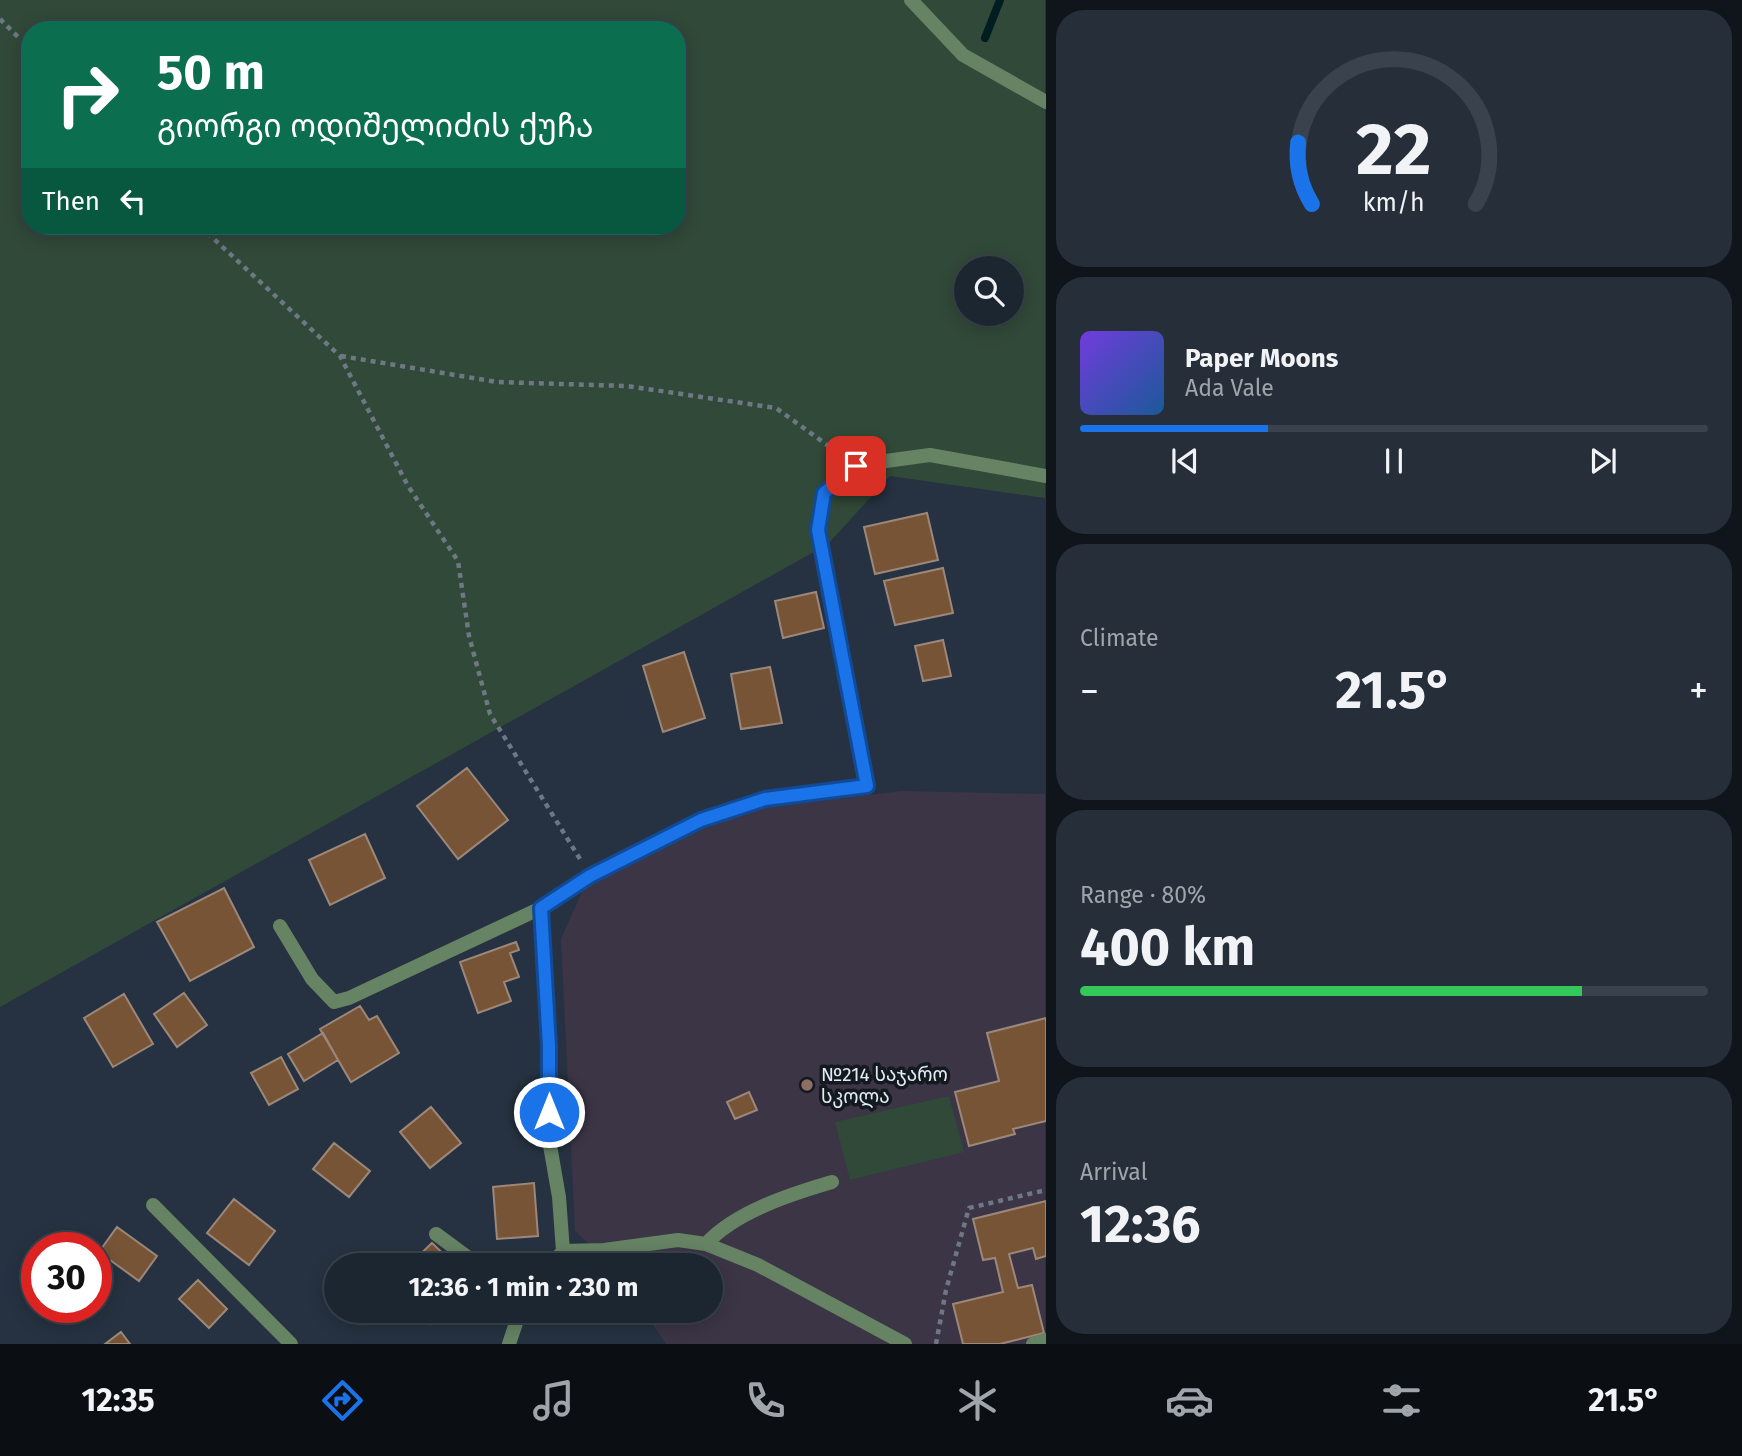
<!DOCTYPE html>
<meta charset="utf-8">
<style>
body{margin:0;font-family:"Fira Sans","Noto Sans Georgian",sans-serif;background:#252e39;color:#f1f3f6;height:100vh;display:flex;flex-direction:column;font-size:26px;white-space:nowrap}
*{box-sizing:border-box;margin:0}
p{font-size:23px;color:#a0a5ab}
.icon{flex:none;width:38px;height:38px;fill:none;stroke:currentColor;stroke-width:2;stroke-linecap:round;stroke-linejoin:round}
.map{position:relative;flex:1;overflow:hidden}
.details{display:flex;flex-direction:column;gap:10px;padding:10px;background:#0f151b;width:696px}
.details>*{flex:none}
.hud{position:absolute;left:21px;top:21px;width:665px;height:214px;border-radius:28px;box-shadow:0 4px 18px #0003,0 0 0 2px #3a434d;background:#0b6e4f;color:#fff;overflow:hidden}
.fabs{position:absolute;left:954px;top:256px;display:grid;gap:14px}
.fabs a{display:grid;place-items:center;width:70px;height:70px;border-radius:50%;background:#1c2631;box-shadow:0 4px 18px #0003,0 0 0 2px #3a434d;font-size:35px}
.speed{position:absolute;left:21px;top:1232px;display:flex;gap:14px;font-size:35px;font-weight:700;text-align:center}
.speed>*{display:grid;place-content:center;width:91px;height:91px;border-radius:50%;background:#1c2631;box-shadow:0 4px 18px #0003,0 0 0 2px #3a434d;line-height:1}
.speed .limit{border:10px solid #d22;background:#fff;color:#111}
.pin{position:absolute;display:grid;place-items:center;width:60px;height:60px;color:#fff;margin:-30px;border-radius:14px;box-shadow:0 4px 10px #0006}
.me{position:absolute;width:77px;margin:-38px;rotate:0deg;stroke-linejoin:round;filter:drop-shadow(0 0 5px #0008)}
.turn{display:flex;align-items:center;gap:24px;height:147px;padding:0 21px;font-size:32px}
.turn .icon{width:91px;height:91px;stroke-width:2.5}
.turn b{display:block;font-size:49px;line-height:60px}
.then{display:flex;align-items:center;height:66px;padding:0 21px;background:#0003;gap:14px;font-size:26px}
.big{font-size:52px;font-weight:700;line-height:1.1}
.details .tile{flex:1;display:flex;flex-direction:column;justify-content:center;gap:10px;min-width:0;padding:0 24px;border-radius:28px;background:#252e39}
.details .dial{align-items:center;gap:0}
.dial svg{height:182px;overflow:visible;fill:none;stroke:#3a434d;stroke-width:7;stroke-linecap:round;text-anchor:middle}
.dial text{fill:#f1f3f6;stroke:none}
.song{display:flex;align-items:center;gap:21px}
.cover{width:84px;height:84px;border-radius:10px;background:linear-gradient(135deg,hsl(260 70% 55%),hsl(210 70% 35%))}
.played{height:7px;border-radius:4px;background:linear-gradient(90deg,#1a73e8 30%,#3a434d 30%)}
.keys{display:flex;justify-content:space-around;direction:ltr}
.heat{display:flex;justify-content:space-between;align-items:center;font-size:38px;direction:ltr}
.charge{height:10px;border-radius:5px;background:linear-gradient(90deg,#34c759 80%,#3a434d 0)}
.trip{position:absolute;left:324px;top:1253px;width:399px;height:70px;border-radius:35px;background:#1c2631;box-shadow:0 4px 18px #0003,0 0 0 2px #3a434d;font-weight:700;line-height:70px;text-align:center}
.dock{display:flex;height:112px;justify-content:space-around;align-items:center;background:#0b0f14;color:#a0a5ab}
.dock .icon{width:49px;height:49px}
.dock .on{color:#1a73e8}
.dock b{font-size:32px;color:#f1f3f6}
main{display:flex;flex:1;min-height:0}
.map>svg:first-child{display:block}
.education{fill:#3b3546}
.green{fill:#314938;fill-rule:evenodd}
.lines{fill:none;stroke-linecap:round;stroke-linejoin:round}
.stream{stroke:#001e21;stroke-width:8}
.building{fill:#785437;stroke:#9c887a;stroke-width:2}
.path{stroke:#6e7885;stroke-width:4.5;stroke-dasharray:5 5;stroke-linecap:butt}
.lane{stroke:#668364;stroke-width:14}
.street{stroke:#668364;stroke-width:14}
.route-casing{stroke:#114b97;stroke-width:18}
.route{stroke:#1a73e8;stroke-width:12}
.education-dot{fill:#8d6e63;stroke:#141920;stroke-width:2.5}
.labels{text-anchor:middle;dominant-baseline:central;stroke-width:7;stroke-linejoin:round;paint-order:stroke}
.poi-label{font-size:19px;fill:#e2eaf4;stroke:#141920;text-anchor:start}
</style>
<main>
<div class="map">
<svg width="1046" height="1344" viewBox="0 0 1046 1344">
<rect width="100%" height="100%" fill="#263241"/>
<path class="education" d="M902,791L1045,794V1344H666L644,1311H710V1265H612L575,1231L561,939L584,887L673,842L751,809Z"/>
<path class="green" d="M0,0H1045V498L890,476L828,544L0,1007ZM30,30H677V226H30ZM966,268H1012V313H966Z
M949,1096L964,1152L850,1180L835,1122Z"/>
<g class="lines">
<path class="stream" d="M985,38L1000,0"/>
</g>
<path class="building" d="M927,513L938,560L875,574L864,527Z
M943,568L953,613L895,625L884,581Z
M816,592L824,628L783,638L775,601Z
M943,640L951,676L923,681L915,646Z
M684,652L705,718L663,732L643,666Z
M770,667L782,723L741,729L731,674Z
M467,768L508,820L458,859L417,806Z
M365,834L385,878L330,905L309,860Z
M224,888L254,947L190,981L157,922Z
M516,942L519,950L510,953L519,977L504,982L511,1001L478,1013L460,962Z
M184,993L207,1025L177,1047L154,1014Z
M124,994L153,1044L113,1067L84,1018Z
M360,1006L369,1020L377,1016L399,1053L351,1082L320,1029Z
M1046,1018V1121L1013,1129L1015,1134L969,1146L955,1092L999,1081L987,1033Z
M323,1033L338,1060L304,1081L288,1054Z
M281,1057L298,1089L269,1105L251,1073Z
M749,1092L757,1110L735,1119L727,1102Z
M431,1107L461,1143L430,1168L400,1132Z
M334,1143L370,1171L349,1197L313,1169Z
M534,1183L538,1236L497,1239L493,1187Z
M234,1199L275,1231L249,1265L207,1233Z
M1046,1201V1256L1036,1259L1033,1248L1009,1254L1018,1288L1032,1285L1044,1333L1000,1344H963L953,1304L1003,1292L995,1258L983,1260L973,1219Z
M117,1227L157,1256L139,1281L99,1252Z
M432,1243L455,1265H409Z
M198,1280L227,1309L209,1328L179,1299Z
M417,1311H444L430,1324Z
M121,1332L130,1344H105Z"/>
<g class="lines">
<path class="path" d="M0,19L30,49
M200,226L340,356L408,486L458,561L469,636L490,714L580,859
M341,356L497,382L627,386L776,408L841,455
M936,1344L946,1290L969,1208L1046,1190"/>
<path class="lane" d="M280,926L312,979L334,1002L349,998L541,908
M153,1205L291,1344
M436,1234L478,1265
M706,1244C735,1212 791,1194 832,1182
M563,1251L604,1250L678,1240L706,1244L758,1265L905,1344
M1033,1344L1046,1340"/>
<path class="street" d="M911,0L963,55L1046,102
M551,1265L563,1251L559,1197L548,1134L549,1046L541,908L590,876L701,820L765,799L867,786L818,530L824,493L856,465L930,455L1046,476
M509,1344L520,1311"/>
</g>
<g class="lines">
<g class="route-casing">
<path id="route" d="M549,1112V1046L541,908L590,876L701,820L765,799L867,786L818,530L824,493L856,466"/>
</g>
<use href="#route" class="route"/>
</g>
<circle class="education-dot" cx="807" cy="1085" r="7"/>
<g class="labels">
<g class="poi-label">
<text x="821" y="1074">№214 საჯარო<tspan x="821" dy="22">სკოლა</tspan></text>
</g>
</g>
</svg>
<div class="fabs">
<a><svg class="icon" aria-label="search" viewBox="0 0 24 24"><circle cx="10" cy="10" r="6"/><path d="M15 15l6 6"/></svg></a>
</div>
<div class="speed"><div class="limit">30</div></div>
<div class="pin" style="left:856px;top:466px;background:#d93025"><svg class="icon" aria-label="arrive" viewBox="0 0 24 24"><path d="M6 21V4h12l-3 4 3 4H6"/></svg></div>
<svg class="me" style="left:549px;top:1112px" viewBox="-20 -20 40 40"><circle r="17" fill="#1a73e8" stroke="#fff" stroke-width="3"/><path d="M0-11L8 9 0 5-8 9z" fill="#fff"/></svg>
<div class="trip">12:36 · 1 min · 230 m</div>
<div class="hud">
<div class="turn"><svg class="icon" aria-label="right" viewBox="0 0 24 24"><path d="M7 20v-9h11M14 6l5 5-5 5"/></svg><div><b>50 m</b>გიორგი ოდიშელიძის ქუჩა</div></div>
<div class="then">Then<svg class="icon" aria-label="left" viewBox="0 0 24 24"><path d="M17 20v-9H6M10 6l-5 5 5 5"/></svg></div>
</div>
</div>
<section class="details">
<div class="tile dial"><svg viewBox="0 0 100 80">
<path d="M14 69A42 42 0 1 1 86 69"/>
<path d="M14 69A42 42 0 0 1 8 42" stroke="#1a73e8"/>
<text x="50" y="56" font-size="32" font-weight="700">22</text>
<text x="50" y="72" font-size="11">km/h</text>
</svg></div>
<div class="tile">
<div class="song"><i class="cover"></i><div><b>Paper Moons</b><p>Ada Vale</p></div></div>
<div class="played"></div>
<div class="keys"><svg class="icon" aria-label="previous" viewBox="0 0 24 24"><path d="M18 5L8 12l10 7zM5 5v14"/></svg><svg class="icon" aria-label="pause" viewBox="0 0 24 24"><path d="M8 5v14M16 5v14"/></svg><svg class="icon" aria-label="next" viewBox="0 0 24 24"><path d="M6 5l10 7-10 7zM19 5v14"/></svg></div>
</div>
<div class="tile"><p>Climate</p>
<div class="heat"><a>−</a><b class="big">21.5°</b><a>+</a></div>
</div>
<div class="tile"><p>Range · 80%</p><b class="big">400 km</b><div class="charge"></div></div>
<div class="tile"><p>Arrival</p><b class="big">12:36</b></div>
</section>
</main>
<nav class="dock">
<b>12:35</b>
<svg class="icon on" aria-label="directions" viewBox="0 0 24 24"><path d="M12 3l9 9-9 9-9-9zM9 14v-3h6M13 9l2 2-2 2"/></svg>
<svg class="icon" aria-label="music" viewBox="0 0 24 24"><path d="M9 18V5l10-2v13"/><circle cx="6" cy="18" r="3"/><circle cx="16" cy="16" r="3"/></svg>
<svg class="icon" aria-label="phone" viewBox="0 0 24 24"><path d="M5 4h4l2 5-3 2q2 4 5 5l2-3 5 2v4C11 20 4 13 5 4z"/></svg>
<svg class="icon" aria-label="climate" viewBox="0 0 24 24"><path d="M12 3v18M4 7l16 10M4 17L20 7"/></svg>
<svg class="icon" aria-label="car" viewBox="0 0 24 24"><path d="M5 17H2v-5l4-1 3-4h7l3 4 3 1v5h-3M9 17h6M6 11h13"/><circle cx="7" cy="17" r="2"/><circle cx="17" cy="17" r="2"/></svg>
<svg class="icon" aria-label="filters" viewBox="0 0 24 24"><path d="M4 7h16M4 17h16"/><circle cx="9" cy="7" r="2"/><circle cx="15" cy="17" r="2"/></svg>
<b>21.5°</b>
</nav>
